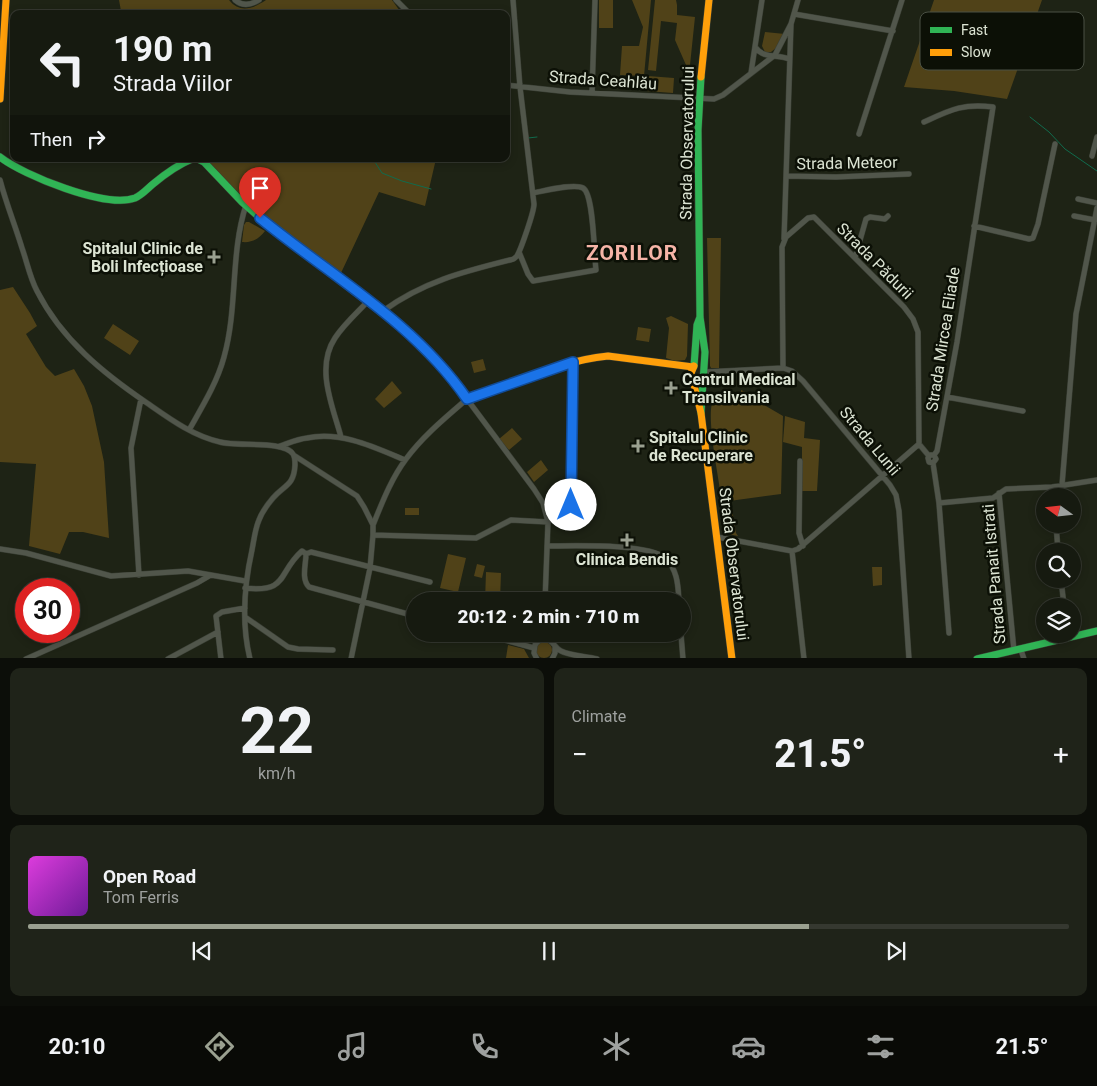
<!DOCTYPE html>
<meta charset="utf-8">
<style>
body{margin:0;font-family:Roboto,sans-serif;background:#1f2319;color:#f1f3f6;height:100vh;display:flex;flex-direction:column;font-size:19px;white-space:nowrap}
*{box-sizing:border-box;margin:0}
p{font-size:16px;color:#9ea19f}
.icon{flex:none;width:28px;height:28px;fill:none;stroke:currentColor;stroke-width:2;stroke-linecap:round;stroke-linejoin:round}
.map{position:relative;height:658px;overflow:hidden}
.details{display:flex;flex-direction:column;gap:10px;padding:10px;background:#0c0e09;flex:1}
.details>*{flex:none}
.hud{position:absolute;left:10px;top:10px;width:500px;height:152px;border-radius:10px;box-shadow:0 2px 8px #0003,0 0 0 1px #353830;background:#161a10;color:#f1f3f6;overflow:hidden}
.needle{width:32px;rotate:285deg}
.buttons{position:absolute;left:1036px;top:488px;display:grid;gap:10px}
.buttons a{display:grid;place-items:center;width:45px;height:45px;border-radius:50%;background:#161a10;box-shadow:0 2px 8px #0003,0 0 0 1px #353830;font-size:25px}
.speed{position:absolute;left:15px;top:578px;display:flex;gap:10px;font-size:25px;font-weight:700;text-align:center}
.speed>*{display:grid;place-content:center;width:65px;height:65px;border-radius:50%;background:#161a10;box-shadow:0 2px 8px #0003,0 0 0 1px #353830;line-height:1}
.speed .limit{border:8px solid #d22;background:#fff;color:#111}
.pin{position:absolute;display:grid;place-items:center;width:42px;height:42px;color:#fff;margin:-51px -21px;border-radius:50% 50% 50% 0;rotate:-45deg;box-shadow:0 0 5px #0007}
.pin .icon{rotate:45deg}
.me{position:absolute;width:55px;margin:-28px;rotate:0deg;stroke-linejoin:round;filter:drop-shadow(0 0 4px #0008)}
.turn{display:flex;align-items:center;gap:18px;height:105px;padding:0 20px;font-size:22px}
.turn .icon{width:65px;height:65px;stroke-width:2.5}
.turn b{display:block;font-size:35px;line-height:42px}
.then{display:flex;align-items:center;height:48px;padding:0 20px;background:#0003;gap:10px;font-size:19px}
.big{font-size:38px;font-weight:800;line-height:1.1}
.details .tile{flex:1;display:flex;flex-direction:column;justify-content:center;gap:8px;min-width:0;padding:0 18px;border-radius:10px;background:#1f2319}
.details .dial{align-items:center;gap:0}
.dial b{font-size:65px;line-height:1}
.song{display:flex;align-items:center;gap:15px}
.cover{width:60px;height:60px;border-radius:8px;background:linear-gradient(135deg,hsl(300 70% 55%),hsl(280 70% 35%))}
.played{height:5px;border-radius:2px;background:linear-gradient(90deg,#9aa090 75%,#353830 75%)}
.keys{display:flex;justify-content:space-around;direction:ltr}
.heat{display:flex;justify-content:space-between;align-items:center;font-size:28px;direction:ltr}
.details .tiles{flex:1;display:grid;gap:10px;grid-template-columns:1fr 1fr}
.tile:last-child{grid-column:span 2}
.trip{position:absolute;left:406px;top:592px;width:285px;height:50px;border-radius:25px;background:#161a10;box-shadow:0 2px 8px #0003,0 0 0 1px #353830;font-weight:800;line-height:50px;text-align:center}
.menu{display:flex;height:80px;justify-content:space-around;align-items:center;background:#090a06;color:#9ea19f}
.menu .icon{width:35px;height:35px}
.menu .current{color:#9aa090}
.menu b{font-size:22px;color:#f1f3f6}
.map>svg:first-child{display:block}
.green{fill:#504218}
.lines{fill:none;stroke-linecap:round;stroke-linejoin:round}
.stream{stroke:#116b4d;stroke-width:1}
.street-casing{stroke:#3a3f35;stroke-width:6}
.fast-casing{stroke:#3a3f35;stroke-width:8}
.slow-casing{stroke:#3a3f35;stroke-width:8}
.street{stroke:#51564b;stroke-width:5}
.fast{stroke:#30b455;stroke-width:7}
.slow{stroke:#ff9f0a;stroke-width:7}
.route-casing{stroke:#114b97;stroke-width:12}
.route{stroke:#1a73e8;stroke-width:9}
.poi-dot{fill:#9aa090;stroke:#0c1006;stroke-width:2}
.labels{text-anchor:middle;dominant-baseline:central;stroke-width:5;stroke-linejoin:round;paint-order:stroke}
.street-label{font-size:16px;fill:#dce4d3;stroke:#0c1006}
.poi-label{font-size:16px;font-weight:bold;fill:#dce4d3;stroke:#0c1006;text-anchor:start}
.district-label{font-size:21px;font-weight:bold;letter-spacing:1px;fill:#f6b4a7;stroke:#0c1006}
.key{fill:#0c1006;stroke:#4a5044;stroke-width:1}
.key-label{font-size:14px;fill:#dce4d3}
</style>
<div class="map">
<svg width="1097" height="659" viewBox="0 0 1097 659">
<rect width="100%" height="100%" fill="#1e2315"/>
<path class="green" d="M119,0H229C240,14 254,8 266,0H392L402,14H103L121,11Z
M599,0H613V28H599Z
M632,0H651L644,76L620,75L622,46H639L643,27Z
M655,0H676L677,5V15L695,17L690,65H686L675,40L677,23L661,21L656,71L648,70Z
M934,0H1042L1007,99L954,91L904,87Z
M765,32L785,34L776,48L771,52H765L762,46Z
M648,76L674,78L673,93L646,91Z
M204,159H436L425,206L379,192L341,273L259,213Z
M246,222H249L265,231C259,239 252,243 242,242L244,225Z
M707,238H721L719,368H711L710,366Z
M13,287L30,313L37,326L26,334L46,367L55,376L74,369L84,386L92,406L104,462L109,538L83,532H69L60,554L29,546L36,464L0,462V290Z
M671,316L688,324L687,356L685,360L675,361L666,358L669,328L666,318Z
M113,324L139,341L130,355L104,338Z
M638,327L651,329L649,342L636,340Z
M483,359L486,370L474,373L471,362Z
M392,381L402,393L384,408L375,399Z
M741,390L761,399L759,402L783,416L781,494L722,502C719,479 707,423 712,403L741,401Z
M785,416L805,422L804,438L820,440L817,491H802V447L783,442Z
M512,428L522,439L509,450L499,439Z
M541,460L548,470L534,482L527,472Z
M559,497V506L553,509L555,517L549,518L546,505Z
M731,503L736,533L738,536L728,534L723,504Z
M405,508H419V515H405Z
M448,554L466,558L458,592L440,588Z
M477,564L485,566L482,578L474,576Z
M872,567H882V585L873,586Z
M486,572L501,573L500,601H485Z
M536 650a8 8 0 1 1 16 0a8 8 0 1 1-16 0Z
M508,645L524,649L529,658H506Z"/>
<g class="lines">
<path class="stream" d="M1030,117L1049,132L1065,149L1097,171
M528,138L537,137
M373,159L382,173L402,181L431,189"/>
<g class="street-casing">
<path id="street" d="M235,0C243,7 251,5 259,0
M396,0L410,14
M794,14L893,31
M756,48C764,59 778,54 789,59
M751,73L762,0
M506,85L570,92L714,99L723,95L775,55L791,24
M592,93L595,0
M924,122C950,110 963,103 993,107L957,342L937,451L934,455L936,459L933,463L939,503L949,633
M859,134L902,0
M1092,156L1097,137
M786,176L836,177L909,174
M0,180C6,203 15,225 22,248C27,262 30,278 37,291C62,340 103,373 147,403C170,419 193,436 220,442C237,447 284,440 293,454C295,457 295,462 295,465C294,486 284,485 273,498C267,505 262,512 259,520C255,529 254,540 252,550C244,586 241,622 250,659
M1078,199L1097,203
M1074,216L1095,220
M974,226L1029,239L1033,238L1038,224L1055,144
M784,239L791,24L798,0
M519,252L528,274L533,281L596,270C594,256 594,194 583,188C574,183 544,191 533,193
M855,258L866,219L870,217L885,219L888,216
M383,311C423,282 462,272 510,260C514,259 514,259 517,256C521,249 534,212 534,204L520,87L513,0
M705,372L783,368L792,371L803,381L890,485L896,495L899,511L909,659
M947,397L1023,411
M189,430C202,407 217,383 224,357C238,307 230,254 246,205
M341,437C333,407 315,368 335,338C344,324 358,312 369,300
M919,444L929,456
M280,446C289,443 298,439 307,438C341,431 374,447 405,460
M295,456L357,496L364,507L373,525V535L370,568L351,659
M800,461L799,533L803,546
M933,463L929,462L928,458L930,455H934
M1062,485L1076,314L1097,208
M1052,487L1053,496
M999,493L1014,651
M939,503L993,498L1006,489L1052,487L1097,480
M555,510L571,505L573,362
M1056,524L1058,551
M373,525C382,503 391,479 406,459C423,436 445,418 467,399L534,489L543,503L548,522L545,601
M373,535L476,538L511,520L548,522
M717,537L792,551L798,549L919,444L918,332L913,319L904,307L814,217L808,218L786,237L782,247L783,368
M547,546C572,546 649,543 665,558C678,570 678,586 679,601
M0,549L26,553L111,576L188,571L245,581
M792,551L804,659
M306,554C306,564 301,579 309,587L415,616
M139,575L131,448L141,399
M1061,579L1064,606
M245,588C289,593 277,573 302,551L306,554L311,552L430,582
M245,617L288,647L298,649L333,650
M483,634L534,648
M681,634L683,659
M1021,650L1024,659
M26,659L197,583L209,576
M168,659L218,632
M221,659L216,616L222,612L245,608
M537,659L534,653L535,645C537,642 540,639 545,639C553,639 554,648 561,651C571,656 585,656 597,659
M552,659L555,653V648"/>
</g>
<g class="fast-casing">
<path id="fast" d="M701,77L698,130L700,317L705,352L701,413
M0,157C23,175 106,209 135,198C142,195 147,189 153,184C165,174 177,165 192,159
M198,159L204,162L242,202L267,224L399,326L446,373L467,399L471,398
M694,366L697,325L700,317
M977,659L1097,631"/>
</g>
<g class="slow-casing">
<path id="slow" d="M701,77L709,0
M0,99L6,0
M694,366L691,373L701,413L732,659
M471,398C514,383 563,360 608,356L693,367"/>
</g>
<use href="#street" class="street"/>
<use href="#fast" class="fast"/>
<use href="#slow" class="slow"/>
</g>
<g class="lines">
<g class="route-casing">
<path id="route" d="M260,218C331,276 414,322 467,399L573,362L571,505"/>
</g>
<use href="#route" class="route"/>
</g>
<g class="poi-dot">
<path d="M211.5 249.5h5v5h5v5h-5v5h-5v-5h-5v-5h5z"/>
<path d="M668.5 380.5h5v5h5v5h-5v5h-5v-5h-5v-5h5z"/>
<path d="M635.5 438.5h5v5h5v5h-5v5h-5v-5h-5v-5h5z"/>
<path d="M624.5 532.5h5v5h5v5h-5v5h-5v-5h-5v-5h5z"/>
</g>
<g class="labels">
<g class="street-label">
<text transform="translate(603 80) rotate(4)">Strada Ceahlău</text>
<text transform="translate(687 143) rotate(-89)">Strada Observatorului</text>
<text transform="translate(847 163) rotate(-1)">Strada Meteor</text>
<text transform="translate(875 261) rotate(45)">Strada Pădurii</text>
<text transform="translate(943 339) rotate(-81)">Strada Mircea Eliade</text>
<text transform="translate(870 441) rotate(50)">Strada Lunii</text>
<text transform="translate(734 564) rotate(83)">Strada Observatorului</text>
<text transform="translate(994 574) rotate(-95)">Strada Panait Istrati</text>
</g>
<g class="poi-label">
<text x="203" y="248" text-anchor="end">Spitalul Clinic de<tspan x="203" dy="18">Boli Infecțioase</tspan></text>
<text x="682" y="379">Centrul Medical<tspan x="682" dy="18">Transilvania</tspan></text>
<text x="649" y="437">Spitalul Clinic<tspan x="649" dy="18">de Recuperare</tspan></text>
<text x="627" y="559" text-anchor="middle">Clinica Bendis</text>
</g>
<g class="district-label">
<text x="632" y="253">ZORILOR</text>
</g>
</g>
<rect x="920" y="12" width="164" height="58" rx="8" class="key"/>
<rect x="930" y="27" width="22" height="6" fill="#30b455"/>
<rect x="930" y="49" width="22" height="7" fill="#ff9f0a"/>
<g class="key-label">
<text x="961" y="35">Fast</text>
<text x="961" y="57">Slow</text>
</g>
</svg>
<div class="buttons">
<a><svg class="needle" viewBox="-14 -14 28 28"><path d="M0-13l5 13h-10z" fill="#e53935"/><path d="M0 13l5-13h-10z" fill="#9ea19f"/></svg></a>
<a><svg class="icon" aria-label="search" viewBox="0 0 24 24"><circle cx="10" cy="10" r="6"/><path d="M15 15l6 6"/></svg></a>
<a><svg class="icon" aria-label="layers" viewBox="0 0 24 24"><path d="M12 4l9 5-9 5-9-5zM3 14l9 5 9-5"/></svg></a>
</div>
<div class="speed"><div class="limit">30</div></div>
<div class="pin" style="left:260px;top:218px;background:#d93025"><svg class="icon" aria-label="arrive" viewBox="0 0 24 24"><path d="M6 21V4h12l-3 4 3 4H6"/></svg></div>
<svg class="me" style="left:571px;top:505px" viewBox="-20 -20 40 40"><circle r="19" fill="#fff"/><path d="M0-13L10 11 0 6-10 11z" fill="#1a73e8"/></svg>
<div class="trip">20:12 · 2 min · 710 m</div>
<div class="hud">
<div class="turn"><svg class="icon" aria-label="left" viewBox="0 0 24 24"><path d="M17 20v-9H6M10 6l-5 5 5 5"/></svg><div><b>190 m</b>Strada Viilor</div></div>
<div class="then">Then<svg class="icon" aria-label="right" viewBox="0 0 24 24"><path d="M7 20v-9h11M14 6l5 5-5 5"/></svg></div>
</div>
</div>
<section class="details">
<div class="tiles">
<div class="tile dial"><b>22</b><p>km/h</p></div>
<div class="tile"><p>Climate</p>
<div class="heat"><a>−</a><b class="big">21.5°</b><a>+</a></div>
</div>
<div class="tile">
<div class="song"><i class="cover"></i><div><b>Open Road</b><p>Tom Ferris</p></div></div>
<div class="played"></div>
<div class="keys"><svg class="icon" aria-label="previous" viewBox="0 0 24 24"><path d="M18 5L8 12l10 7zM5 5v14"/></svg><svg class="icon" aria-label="pause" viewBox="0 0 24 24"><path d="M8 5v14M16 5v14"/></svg><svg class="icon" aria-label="next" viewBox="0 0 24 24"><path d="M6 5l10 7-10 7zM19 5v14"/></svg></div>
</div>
</div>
</section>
<nav class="menu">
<b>20:10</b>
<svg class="icon current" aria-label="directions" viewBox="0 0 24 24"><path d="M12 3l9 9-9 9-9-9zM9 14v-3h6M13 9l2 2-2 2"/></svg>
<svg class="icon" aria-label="music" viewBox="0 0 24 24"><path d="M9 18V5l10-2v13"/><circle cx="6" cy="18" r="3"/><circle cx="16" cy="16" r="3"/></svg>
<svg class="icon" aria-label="phone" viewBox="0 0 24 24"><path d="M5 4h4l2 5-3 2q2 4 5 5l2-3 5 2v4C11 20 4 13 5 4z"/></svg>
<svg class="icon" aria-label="climate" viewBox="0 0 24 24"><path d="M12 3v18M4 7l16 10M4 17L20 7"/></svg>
<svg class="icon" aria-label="car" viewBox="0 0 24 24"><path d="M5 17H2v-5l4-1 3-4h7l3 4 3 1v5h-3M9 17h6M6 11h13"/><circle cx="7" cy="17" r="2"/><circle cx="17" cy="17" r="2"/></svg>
<svg class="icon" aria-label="filters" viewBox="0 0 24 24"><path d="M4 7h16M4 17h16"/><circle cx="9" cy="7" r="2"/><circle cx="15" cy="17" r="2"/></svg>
<b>21.5°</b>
</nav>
